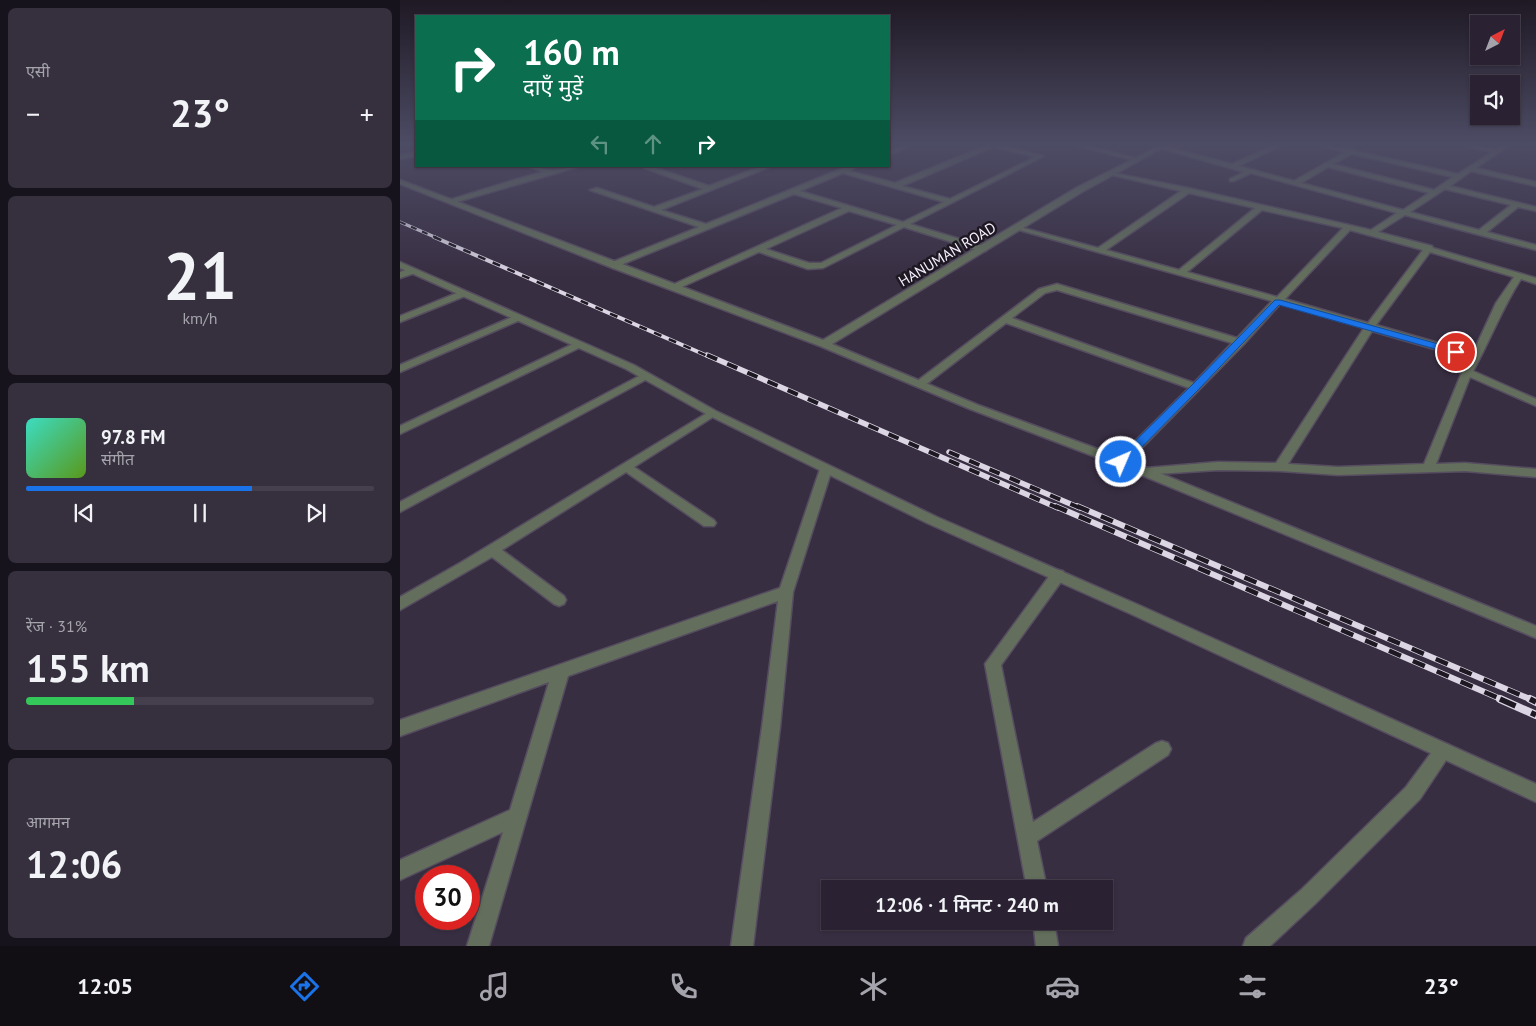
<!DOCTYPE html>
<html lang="hi">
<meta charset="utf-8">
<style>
body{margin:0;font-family:"PT Sans","Noto Sans Devanagari",sans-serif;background:#362f3e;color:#f1f3f6;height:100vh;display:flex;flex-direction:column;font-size:19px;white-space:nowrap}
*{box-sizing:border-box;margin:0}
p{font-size:16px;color:#a5a4ac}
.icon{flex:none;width:28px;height:28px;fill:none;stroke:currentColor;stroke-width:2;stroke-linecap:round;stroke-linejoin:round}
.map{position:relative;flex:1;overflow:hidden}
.panel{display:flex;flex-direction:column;gap:8px;padding:8px;background:#17131c;width:400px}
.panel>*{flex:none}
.banner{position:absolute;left:15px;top:15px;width:475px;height:152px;border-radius:0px;box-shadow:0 1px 4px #0004,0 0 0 1px #463f4d;background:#0b6e4f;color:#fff;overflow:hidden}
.needle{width:32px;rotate:42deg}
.controls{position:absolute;left:1070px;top:15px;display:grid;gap:10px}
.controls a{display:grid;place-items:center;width:50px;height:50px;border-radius:0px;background:#2a2232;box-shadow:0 1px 4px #0004,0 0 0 1px #463f4d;font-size:25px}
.speed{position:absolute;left:15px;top:865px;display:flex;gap:10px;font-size:25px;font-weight:700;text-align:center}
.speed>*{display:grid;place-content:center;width:65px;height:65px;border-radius:50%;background:#2a2232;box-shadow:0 1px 4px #0004,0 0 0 1px #463f4d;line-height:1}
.speed .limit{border:8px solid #d22;background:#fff;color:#111}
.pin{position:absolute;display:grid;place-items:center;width:42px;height:42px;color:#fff;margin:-21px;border:2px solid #fff;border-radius:50%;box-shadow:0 1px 5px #0007}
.me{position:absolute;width:55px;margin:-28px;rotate:45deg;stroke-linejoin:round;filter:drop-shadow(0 0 4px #0008)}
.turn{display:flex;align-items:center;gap:18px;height:105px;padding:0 25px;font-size:22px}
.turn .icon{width:65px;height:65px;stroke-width:2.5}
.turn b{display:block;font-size:35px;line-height:42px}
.lanes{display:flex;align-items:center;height:48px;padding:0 25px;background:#0003;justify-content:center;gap:25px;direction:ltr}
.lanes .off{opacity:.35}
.big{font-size:38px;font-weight:600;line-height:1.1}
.panel .card{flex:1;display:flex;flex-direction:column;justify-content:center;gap:8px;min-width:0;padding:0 18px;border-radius:8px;background:#362f3e}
.panel .dial{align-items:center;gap:0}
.dial b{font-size:65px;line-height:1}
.song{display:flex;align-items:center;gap:15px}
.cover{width:60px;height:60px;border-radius:8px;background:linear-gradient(135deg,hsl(170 70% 55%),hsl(90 70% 35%))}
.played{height:5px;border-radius:2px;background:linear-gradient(90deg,#1a73e8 65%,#463f4d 65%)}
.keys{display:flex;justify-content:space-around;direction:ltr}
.heat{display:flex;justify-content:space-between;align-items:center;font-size:28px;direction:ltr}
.charge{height:8px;border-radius:4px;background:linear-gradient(90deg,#34c759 31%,#463f4d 0)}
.trip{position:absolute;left:421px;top:880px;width:292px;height:50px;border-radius:0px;background:#2a2232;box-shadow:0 1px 4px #0004,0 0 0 1px #463f4d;font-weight:600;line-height:50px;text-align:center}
.dock{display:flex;height:80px;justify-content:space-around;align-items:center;background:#110e14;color:#a5a4ac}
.dock .icon{width:35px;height:35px}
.dock .active{color:#1a73e8}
.dock b{font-size:22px;color:#f1f3f6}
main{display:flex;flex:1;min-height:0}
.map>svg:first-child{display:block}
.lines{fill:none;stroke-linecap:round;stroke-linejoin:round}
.minor-casing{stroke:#564d60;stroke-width:3}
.tertiary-casing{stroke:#564d60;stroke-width:3}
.minor{fill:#636f5c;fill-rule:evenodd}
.tertiary{fill:#636f5c;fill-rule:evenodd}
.rail-far4-casing{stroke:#dbd5e4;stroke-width:3}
.rail-far3-casing{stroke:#dbd5e4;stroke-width:4}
.rail-far2-casing{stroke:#dbd5e4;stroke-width:5.5}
.rail-far1-casing{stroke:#dbd5e4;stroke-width:6}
.rail-casing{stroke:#dbd5e4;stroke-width:8}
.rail-far4{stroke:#1d1822;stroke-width:2;stroke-dasharray:6;stroke-linecap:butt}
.rail-far3{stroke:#1d1822;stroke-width:2.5;stroke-dasharray:8;stroke-linecap:butt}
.rail-far2{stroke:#1d1822;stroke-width:4;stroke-dasharray:11;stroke-linecap:butt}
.rail-far1{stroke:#1d1822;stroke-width:4.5;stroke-dasharray:13;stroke-linecap:butt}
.rail{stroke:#1d1822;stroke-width:5.5;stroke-dasharray:17;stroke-linecap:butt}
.route{fill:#1a73e8;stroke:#114b97}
.labels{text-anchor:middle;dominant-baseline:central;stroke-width:5;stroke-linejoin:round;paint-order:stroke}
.far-street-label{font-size:15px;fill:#f6f0fe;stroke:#1d1822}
</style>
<main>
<section class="panel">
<div class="card"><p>एसी</p>
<div class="heat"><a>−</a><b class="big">23°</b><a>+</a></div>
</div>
<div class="card dial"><b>21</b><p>km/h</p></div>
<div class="card">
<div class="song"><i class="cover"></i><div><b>97.8 FM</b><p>संगीत</p></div></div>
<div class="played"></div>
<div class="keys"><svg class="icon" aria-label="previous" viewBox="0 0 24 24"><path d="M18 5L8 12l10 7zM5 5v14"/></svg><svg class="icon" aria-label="pause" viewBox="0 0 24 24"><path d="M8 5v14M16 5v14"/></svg><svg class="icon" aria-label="next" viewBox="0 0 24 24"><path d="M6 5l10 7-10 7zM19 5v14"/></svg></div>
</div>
<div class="card"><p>रेंज · 31%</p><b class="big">155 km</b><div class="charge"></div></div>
<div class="card"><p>आगमन</p><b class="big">12:06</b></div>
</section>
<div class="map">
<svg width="1136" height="946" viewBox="0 0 1136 946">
<rect width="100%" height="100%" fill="#382e42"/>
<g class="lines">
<g class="minor-casing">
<path id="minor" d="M504,145H512L489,155V151Z
M587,145H600L644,156L510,224L586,247V251H580L504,227L423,268L408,269L359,252L275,290L271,287L272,285L442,208L394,194L213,268L209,265L210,263L299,227L190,190L197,188L254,207L303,189L244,168L243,166H250L309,186L362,166H372L261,210L306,224L448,166H458L449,171L495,183ZM593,147L635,157L550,199L502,186ZM443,173L544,202L503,222L400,191ZM449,211L497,225L421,263H409L366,249Z
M675,145H685L739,159L736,161Z
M761,145L832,164L874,145H882L839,166L894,181L945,152L918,145C929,145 944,152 954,148L956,151L1058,174L1092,152L1062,145L1097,149L1103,145H1110L1076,168L1136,182V186L1071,171L1050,186L1136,207V211L1118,207L1087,232L1136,245V250L1005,215L978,232L1032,246L1033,248L1136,278V284L1121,279C1102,308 1090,341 1073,371L1136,399V406L1070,377L1036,464L1065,463L1136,469V477L1065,471L938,475L880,471L818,470L742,475L740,472L746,468L818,462L876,463L964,328L880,304L844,344L725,465L721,466L715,462L717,459L789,388L606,323L524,386H516L515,384L516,382L639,289L657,284L837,338L872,301L612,228L616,226L698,248L781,191L708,174V172L788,188L971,230L997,213L851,173L834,181H830V179L844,172L759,148L758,147ZM952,154L1053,177L1034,190L933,164ZM928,167L1029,193L1003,210L901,183ZM1045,189L1111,205L1079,230L1010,212ZM789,193L855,208L779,270L706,250ZM862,210L943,228L877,297L787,272ZM950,230L1023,250L968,323L885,299ZM1030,252L1114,277L1096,303L1073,353L976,325ZM657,290L832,343L794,383L612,318L645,293ZM972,331L1069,359L1062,372L1024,464L938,467L888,464Z
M16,152V156L0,159V155Z
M128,166C136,166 145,170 152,170C162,170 171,166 181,166L53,203L46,201L114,180L143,172Z
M12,268L16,271L15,273L0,278V272Z
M62,291L67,294L65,296L0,322V316Z
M117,315L120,316V320L0,372V365Z
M177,342L182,345L181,347L0,434V426Z
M245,373L249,374L250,376L249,378L0,512V502Z
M312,410L318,413L316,415L234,467L314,520L316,523L314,526H304L226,472L102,550L164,596L166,600L164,604L159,606L154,604L92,557L0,610V597L60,563Z
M426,465L432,469L393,592L380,727L353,946H331L362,727L378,601L168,676L89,946H67L103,832L0,880V860L110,810L149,682L0,736V720L380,588L420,469Z
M658,570L663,571L665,575L663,579L601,665L633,822L756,743L762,741L768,743L771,749L768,755L637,841L647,889H627L585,664L653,571Z
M1043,743L1049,745L1052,751L1020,799L915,904L870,946H843L846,938L901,890L1006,787L1037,745Z
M633,921H654L658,946H636Z"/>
</g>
<g class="tertiary-casing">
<path id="tertiary" d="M761,145H768L682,192L432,344L578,405L725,459L1136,626V638L717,465L570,409L420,346L210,267L0,184V180L423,340L676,188Z
M0,262L234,365L316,411L537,517L741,606L1136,784V802L731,614L527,523L308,415L226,369L0,268Z"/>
</g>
<use href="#minor" class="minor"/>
<use href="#tertiary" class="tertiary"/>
<g class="rail-far4-casing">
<path id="rail-far4" d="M0,222L37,238"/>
</g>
<g class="rail-far3-casing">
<path id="rail-far3" d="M34,237L310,357"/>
</g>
<g class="rail-far2-casing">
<path id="rail-far2" d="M307,355L658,508
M549,452L680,508"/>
</g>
<g class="rail-far1-casing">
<path id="rail-far1" d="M655,506L1103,700
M677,506L1132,700"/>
</g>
<g class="rail-casing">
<path id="rail" d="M1100,699L1136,715
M1130,699L1136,702"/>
</g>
<use href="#rail-far4" class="rail-far4"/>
<use href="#rail-far3" class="rail-far3"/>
<use href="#rail-far2" class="rail-far2"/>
<use href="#rail-far1" class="rail-far1"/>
<use href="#rail" class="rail"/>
</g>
<linearGradient id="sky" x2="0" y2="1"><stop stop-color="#1f1924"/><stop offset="0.52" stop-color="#4d4c65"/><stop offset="1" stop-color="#4d4c65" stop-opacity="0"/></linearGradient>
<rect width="1136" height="277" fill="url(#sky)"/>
<path class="route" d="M875,300H880L1060,350L1061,352L1056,355L1053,354L879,305L799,389L725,464H717L715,462L717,459L792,385Z"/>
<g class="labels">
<g class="far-street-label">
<text transform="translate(547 254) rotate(-31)">HANUMAN ROAD</text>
</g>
</g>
</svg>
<div class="controls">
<a><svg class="needle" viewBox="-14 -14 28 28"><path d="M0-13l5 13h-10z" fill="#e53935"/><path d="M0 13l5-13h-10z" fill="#a5a4ac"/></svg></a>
<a><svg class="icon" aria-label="sound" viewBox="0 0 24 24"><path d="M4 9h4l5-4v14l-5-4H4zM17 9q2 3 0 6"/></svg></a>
</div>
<div class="speed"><div class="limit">30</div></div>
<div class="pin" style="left:1056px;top:352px;background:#d93025"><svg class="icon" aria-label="arrive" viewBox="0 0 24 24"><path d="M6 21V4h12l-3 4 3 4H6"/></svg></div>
<svg class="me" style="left:721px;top:462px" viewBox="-20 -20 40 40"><circle r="17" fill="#1a73e8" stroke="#fff" stroke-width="3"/><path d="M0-11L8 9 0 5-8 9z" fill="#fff"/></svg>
<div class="trip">12:06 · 1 मिनट · 240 m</div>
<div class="banner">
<div class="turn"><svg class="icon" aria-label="right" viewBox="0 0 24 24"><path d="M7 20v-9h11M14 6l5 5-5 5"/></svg><div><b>160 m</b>दाएँ मुड़ें</div></div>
<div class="lanes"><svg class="icon off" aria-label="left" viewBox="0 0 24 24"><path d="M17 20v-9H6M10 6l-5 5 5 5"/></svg><svg class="icon off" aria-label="ahead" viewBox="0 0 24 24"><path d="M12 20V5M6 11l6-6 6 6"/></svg><svg class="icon" aria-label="right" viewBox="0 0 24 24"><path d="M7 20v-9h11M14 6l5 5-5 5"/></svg></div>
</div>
</div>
</main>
<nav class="dock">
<b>12:05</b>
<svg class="icon active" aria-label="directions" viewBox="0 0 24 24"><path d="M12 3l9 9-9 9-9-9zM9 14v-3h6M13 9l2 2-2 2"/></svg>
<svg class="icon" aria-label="music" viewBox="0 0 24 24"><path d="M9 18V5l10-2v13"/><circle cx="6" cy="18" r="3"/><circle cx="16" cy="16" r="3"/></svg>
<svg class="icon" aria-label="phone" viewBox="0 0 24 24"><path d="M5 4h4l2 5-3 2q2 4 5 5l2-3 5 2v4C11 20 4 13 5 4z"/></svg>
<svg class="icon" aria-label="climate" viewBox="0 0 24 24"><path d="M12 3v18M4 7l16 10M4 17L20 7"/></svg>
<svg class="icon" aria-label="car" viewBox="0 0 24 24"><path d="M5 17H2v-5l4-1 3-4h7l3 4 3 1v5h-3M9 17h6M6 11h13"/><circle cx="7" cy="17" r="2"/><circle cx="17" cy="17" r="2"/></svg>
<svg class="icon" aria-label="filters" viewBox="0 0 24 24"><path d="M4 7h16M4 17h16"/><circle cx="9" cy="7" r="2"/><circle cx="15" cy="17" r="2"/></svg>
<b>23°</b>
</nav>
